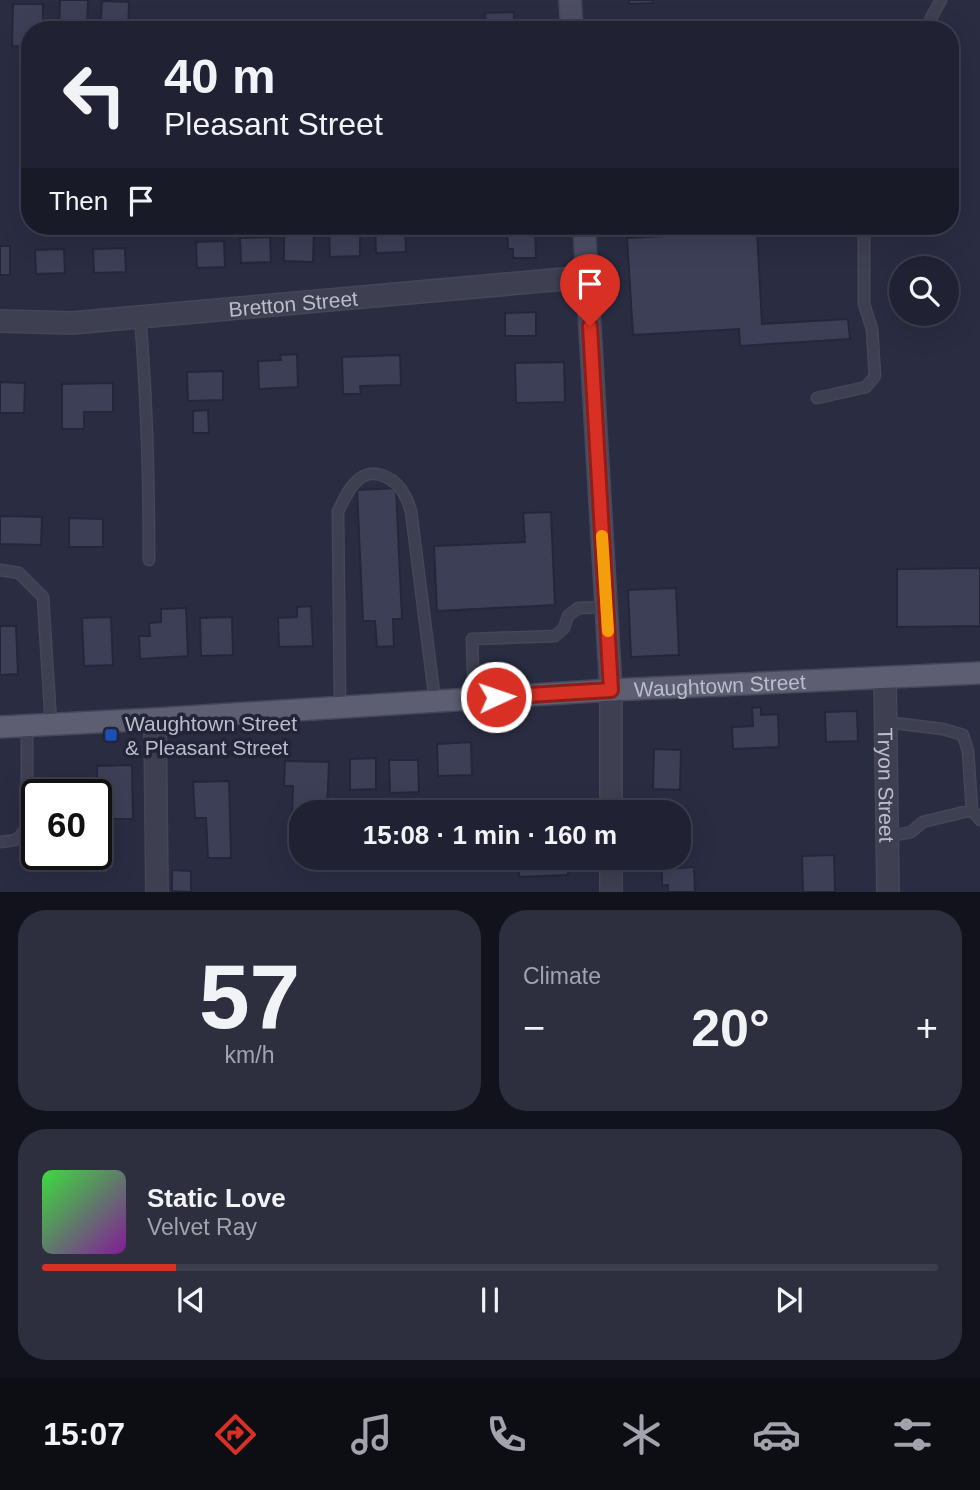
<!DOCTYPE html>
<meta charset="utf-8">
<style>
body{margin:0;font-family:Arial,sans-serif;background:#2d2e3e;color:#f1f3f6;height:100vh;display:flex;flex-direction:column;font-size:26px;white-space:nowrap}
*{box-sizing:border-box;margin:0}
p{font-size:23px;color:#a2a3ac}
.icon{flex:none;width:38px;height:38px;fill:none;stroke:currentColor;stroke-width:2;stroke-linecap:round;stroke-linejoin:round}
.map{position:relative;height:892px;overflow:hidden}
.sheet{display:flex;flex-direction:column;gap:18px;padding:18px;background:#12121c;flex:1}
.sheet>*{flex:none}
.guide{position:absolute;left:21px;top:21px;width:938px;height:214px;border-radius:28px;box-shadow:0 7px 28px #0002,0 0 0 2px #3d3e4d;background:#202132;color:#f1f3f6;overflow:hidden}
.buttons{position:absolute;left:889px;top:256px;display:grid;gap:14px}
.buttons a{display:grid;place-items:center;width:70px;height:70px;border-radius:50%;background:#202132;box-shadow:0 7px 28px #0002,0 0 0 2px #3d3e4d;font-size:35px}
.speed{position:absolute;left:21px;top:779px;display:flex;gap:14px;font-size:35px;font-weight:700;text-align:center}
.speed>*{display:grid;place-content:center;width:91px;height:91px;border-radius:50%;background:#202132;box-shadow:0 7px 28px #0002,0 0 0 2px #3d3e4d;line-height:1}
.speed .limit{border:4px solid #111;border-radius:10px;background:#fff;color:#111}
.pin{position:absolute;display:grid;place-items:center;width:60px;height:60px;color:#fff;margin:-72px -30px;border-radius:50% 50% 50% 0;rotate:-45deg;box-shadow:0 0 7px #0007}
.pin .icon{rotate:45deg}
.me{position:absolute;width:77px;margin:-38px;rotate:87deg;stroke-linejoin:round;filter:drop-shadow(0 0 5px #0008)}
.turn{display:flex;align-items:center;gap:24px;height:147px;padding:0 28px;font-size:32px}
.turn .icon{width:91px;height:91px;stroke-width:2.5}
.turn b{display:block;font-size:49px;line-height:60px}
.then{display:flex;align-items:center;height:66px;padding:0 28px;background:#0003;gap:14px;font-size:26px}
.big{font-size:52px;font-weight:700;line-height:1.1}
.sheet .widget{flex:1;display:flex;flex-direction:column;justify-content:center;gap:10px;min-width:0;padding:0 24px;border-radius:28px;background:#2d2e3e}
.sheet .dial{align-items:center;gap:0}
.dial b{font-size:91px;line-height:1}
.song{display:flex;align-items:center;gap:21px}
.cover{width:84px;height:84px;border-radius:10px;background:linear-gradient(135deg,hsl(120 70% 55%),hsl(290 70% 35%))}
.played{height:7px;border-radius:4px;background:linear-gradient(90deg,#d93025 15%,#3d3e4d 15%)}
.keys{display:flex;justify-content:space-around;direction:ltr}
.heat{display:flex;justify-content:space-between;align-items:center;font-size:38px;direction:ltr}
.sheet .tiles{flex:1;display:grid;gap:18px;grid-template-columns:1fr 1fr}
.widget:last-child{grid-column:span 2}
.trip{position:absolute;left:289px;top:800px;width:402px;height:70px;border-radius:28px;background:#202132;box-shadow:0 7px 28px #0002,0 0 0 2px #3d3e4d;font-weight:700;line-height:70px;text-align:center}
.menu{display:flex;height:112px;justify-content:space-around;align-items:center;background:#0d0d14;color:#a2a3ac}
.menu .icon{width:49px;height:49px}
.menu .active{color:#d93025}
.menu b{font-size:32px;color:#f1f3f6}
.map>svg:first-child{display:block}
.building{fill:#3d3f57;stroke:#252739;stroke-width:2}
.lines{fill:none;stroke-linecap:round;stroke-linejoin:round}
.lane-casing{stroke:#454658;stroke-width:13}
.street-casing{stroke:#454658;stroke-width:24}
.secondary-casing{stroke:#454658;stroke-width:24}
.primary-casing{stroke:#454658;stroke-width:24}
.lane{stroke:#3e4052;stroke-width:10}
.street{stroke:#3e4052;stroke-width:21}
.secondary{stroke:#4d4e64;stroke-width:21}
.primary{stroke:#5d5e71;stroke-width:21}
.route-casing{stroke:#8d1f18;stroke-width:18}
.route{stroke:#d93025;stroke-width:12}
.slow{stroke:#f59e0b;stroke-width:12}
.transit-dot{fill:#1a4fb4;stroke:#232437;stroke-width:2.5}
.labels{text-anchor:middle;dominant-baseline:central;stroke-width:7;stroke-linejoin:round;paint-order:stroke}
.street-label{font-size:21px;fill:#bcbccb;stroke:#232437}
.poi-label{font-size:21px;fill:#bcbccb;stroke:#232437;text-anchor:start}
</style>
<div class="map">
<svg width="980" height="892" viewBox="0 0 980 892">
<rect width="100%" height="100%" fill="#2a2c42"/>
<path class="building" d="M60,0H88L87,30H59Z
M629,0H653V3L629,4Z
M102,1L129,2L128,30H100Z
M13,4H43V30H30V47L12,46Z
M514,12V30H486L485,13Z
M658,26V30H633V27Z
M393,226H405L406,252L376,253L375,227Z
M507,226H535L536,258H513V249H508Z
M300,228H314L313,262L284,261V234H300Z
M360,230V256L330,257L329,231Z
M757,231L762,324L848,319L850,339L740,346L739,329L633,335L627,238Z
M270,237L271,262L241,263L240,238Z
M224,241L225,267L197,268L196,242Z
M0,246H10V275H0Z
M125,248L126,272L94,273L93,249Z
M64,249L65,273L36,274L35,250Z
M536,312V336H505V313Z
M297,354L298,387L259,389L258,361L281,360L280,355Z
M400,355L401,385L360,386L361,394H343L342,357Z
M564,362L565,402L516,403L515,363Z
M223,371V400L188,401L187,372Z
M0,382L25,383L24,413H0Z
M113,383V412H84V429H62V384Z
M208,410L209,433H193V411Z
M396,488L402,619H393L394,646L377,647L375,621H363L357,490Z
M551,512L555,605L437,611L434,546L525,542L523,513Z
M0,516L42,517L41,545L0,544Z
M69,518L103,519V547H69Z
M980,568V626L897,627V569Z
M676,588L679,655L631,657L628,590Z
M311,606L313,646L279,647L278,618L297,617V607Z
M186,608L188,656L140,659L139,636H150L149,623L161,622V609Z
M111,617L113,665L84,666L82,618Z
M232,617L233,655L201,656L200,618Z
M0,626H16L18,674L0,675Z
M761,707V715L778,714L779,747L733,749L732,727L753,726L752,708Z
M857,711L858,741L826,742L825,712Z
M471,742L472,775L438,776L437,744Z
M654,749L681,750L680,790L653,789Z
M376,758V789L350,790V759Z
M389,760H418L419,792L390,793Z
M285,761L329,762L327,812H301V818H292L293,786H284Z
M132,765L133,819H108L107,804L98,805L97,766Z
M229,781L231,858H208L206,818H195L193,782Z
M834,855L835,892H803L802,856Z
M519,858H568V875L519,877Z
M694,867L695,892H668V885L662,886V869Z
M172,870L191,871V892L172,891Z"/>
<g class="lines">
<g class="lane-casing">
<path id="lane" d="M928,30L931,18L941,0
M140,317C147,398 149,479 149,560
M817,398L866,387L875,376L872,329L864,304V237L866,226
M1,570L19,573L43,597L51,724
M474,699L472,639L555,636L564,628L568,616L578,608L607,607
M340,707L338,511C344,500 349,487 359,479C375,466 398,480 405,496C408,500 409,506 411,511L435,701
M886,722L943,729L963,735L968,751L972,810L980,820
M887,837L911,832L923,822L972,810
M0,842C17,841 18,841 27,826V725"/>
</g>
<g class="street-casing">
<g id="street">
<path id="s1" d="M0,321L72,323L587,277"/>
<path id="s2" d="M885,678L888,892"/>
<path d="M155,719L157,892"/>
<path d="M611,812V690"/>
<path d="M611,892V858"/>
</g>
</g>
<g class="secondary-casing">
<path id="secondary" d="M570,0L572,30
M584,226L611,690"/>
</g>
<g class="primary-casing">
<g id="primary">
<path id="s3" d="M0,727L155,719L611,690L980,673"/>
</g>
</g>
<use href="#lane" class="lane"/>
<use href="#street" class="street"/>
<use href="#secondary" class="secondary"/>
<use href="#primary" class="primary"/>
</g>
<g class="lines">
<g class="route-casing">
<path id="route" d="M496,697L611,690L590,326"/>
</g>
<use href="#route" class="route"/>
<path class="slow" d="M602,536L608,631"/>
</g>
<rect class="transit-dot" x="104" y="728" width="14" height="14" rx="3.5"/>
<g class="labels">
<g class="street-label">
<text stroke="none"><textPath href="#s1" startOffset="294">Bretton Street</textPath></text>
<text stroke="none"><textPath href="#s3" startOffset="721">Waughtown Street</textPath></text>
<text stroke="none"><textPath href="#s2" startOffset="107">Tryon Street</textPath></text>
</g>
<g class="poi-label">
<text x="125" y="723">Waughtown Street<tspan x="125" dy="24">&amp; Pleasant Street</tspan></text>
</g>
</g>
</svg>
<div class="buttons">
<a><svg class="icon" aria-label="search" viewBox="0 0 24 24"><circle cx="10" cy="10" r="6"/><path d="M15 15l6 6"/></svg></a>
</div>
<div class="speed"><div class="limit">60</div></div>
<div class="pin" style="left:590px;top:326px;background:#d93025"><svg class="icon" aria-label="arrive" viewBox="0 0 24 24"><path d="M6 21V4h12l-3 4 3 4H6"/></svg></div>
<svg class="me" style="left:496px;top:697px" viewBox="-20 -20 40 40"><circle r="17" fill="#d93025" stroke="#fff" stroke-width="3"/><path d="M0-11L8 9 0 5-8 9z" fill="#fff"/></svg>
<div class="trip">15:08 · 1 min · 160 m</div>
<div class="guide">
<div class="turn"><svg class="icon" aria-label="left" viewBox="0 0 24 24"><path d="M17 20v-9H6M10 6l-5 5 5 5"/></svg><div><b>40 m</b>Pleasant Street</div></div>
<div class="then">Then<svg class="icon" aria-label="arrive" viewBox="0 0 24 24"><path d="M6 21V4h12l-3 4 3 4H6"/></svg></div>
</div>
</div>
<section class="sheet">
<div class="tiles">
<div class="widget dial"><b>57</b><p>km/h</p></div>
<div class="widget"><p>Climate</p>
<div class="heat"><a>−</a><b class="big">20°</b><a>+</a></div>
</div>
<div class="widget">
<div class="song"><i class="cover"></i><div><b>Static Love</b><p>Velvet Ray</p></div></div>
<div class="played"></div>
<div class="keys"><svg class="icon" aria-label="previous" viewBox="0 0 24 24"><path d="M18 5L8 12l10 7zM5 5v14"/></svg><svg class="icon" aria-label="pause" viewBox="0 0 24 24"><path d="M8 5v14M16 5v14"/></svg><svg class="icon" aria-label="next" viewBox="0 0 24 24"><path d="M6 5l10 7-10 7zM19 5v14"/></svg></div>
</div>
</div>
</section>
<nav class="menu">
<b>15:07</b>
<svg class="icon active" aria-label="directions" viewBox="0 0 24 24"><path d="M12 3l9 9-9 9-9-9zM9 14v-3h6M13 9l2 2-2 2"/></svg>
<svg class="icon" aria-label="music" viewBox="0 0 24 24"><path d="M9 18V5l10-2v13"/><circle cx="6" cy="18" r="3"/><circle cx="16" cy="16" r="3"/></svg>
<svg class="icon" aria-label="phone" viewBox="0 0 24 24"><path d="M5 4h4l2 5-3 2q2 4 5 5l2-3 5 2v4C11 20 4 13 5 4z"/></svg>
<svg class="icon" aria-label="climate" viewBox="0 0 24 24"><path d="M12 3v18M4 7l16 10M4 17L20 7"/></svg>
<svg class="icon" aria-label="car" viewBox="0 0 24 24"><path d="M5 17H2v-5l4-1 3-4h7l3 4 3 1v5h-3M9 17h6M6 11h13"/><circle cx="7" cy="17" r="2"/><circle cx="17" cy="17" r="2"/></svg>
<svg class="icon" aria-label="filters" viewBox="0 0 24 24"><path d="M4 7h16M4 17h16"/><circle cx="9" cy="7" r="2"/><circle cx="15" cy="17" r="2"/></svg>
</nav>
